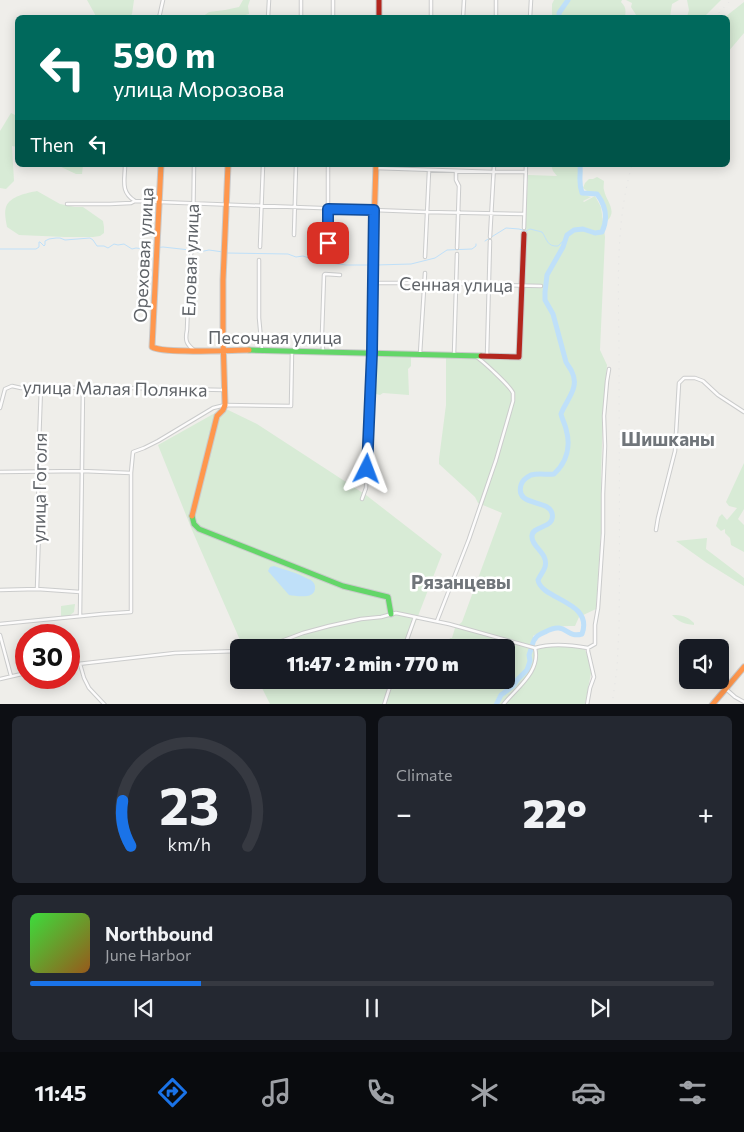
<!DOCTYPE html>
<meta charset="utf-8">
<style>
body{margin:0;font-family:Commissioner,sans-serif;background:#242831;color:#f1f3f6;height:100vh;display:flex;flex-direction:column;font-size:19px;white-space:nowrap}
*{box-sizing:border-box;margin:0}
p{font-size:16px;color:#9ea1a6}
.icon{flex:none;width:28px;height:28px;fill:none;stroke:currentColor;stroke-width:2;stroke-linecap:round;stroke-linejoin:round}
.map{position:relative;height:704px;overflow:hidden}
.details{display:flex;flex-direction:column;gap:12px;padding:12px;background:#0d0f14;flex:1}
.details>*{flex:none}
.hud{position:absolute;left:15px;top:15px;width:715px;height:152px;border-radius:8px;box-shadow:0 2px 12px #0003;background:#00695c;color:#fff;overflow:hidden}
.controls{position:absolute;left:679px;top:639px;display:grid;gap:10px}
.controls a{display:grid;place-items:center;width:50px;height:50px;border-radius:8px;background:#171b24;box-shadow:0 2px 12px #0003;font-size:25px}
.speed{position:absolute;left:15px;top:624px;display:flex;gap:10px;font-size:25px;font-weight:700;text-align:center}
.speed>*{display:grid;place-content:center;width:65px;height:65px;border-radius:50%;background:#171b24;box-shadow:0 2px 12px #0003;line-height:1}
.speed .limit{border:8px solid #d22;background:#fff;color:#111}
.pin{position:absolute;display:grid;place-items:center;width:42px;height:42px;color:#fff;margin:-21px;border-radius:10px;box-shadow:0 2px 8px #0006}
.me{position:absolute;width:55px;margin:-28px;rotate:3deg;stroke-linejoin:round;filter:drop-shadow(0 0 4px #0008)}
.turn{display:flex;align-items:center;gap:18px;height:105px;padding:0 15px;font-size:22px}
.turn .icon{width:65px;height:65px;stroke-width:2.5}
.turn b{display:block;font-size:35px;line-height:42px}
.then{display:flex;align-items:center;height:48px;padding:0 15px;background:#0003;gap:10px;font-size:19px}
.big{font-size:38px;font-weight:800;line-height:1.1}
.details .widget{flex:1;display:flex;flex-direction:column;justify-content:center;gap:8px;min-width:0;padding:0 18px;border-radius:8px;background:#242831}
.details .dial{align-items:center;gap:0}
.dial svg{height:130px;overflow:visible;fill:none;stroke:#363941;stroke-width:7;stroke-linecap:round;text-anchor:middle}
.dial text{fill:#f1f3f6;stroke:none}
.song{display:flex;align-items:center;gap:15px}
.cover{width:60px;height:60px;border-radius:8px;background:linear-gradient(135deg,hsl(120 70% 55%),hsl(30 70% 35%))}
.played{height:5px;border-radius:2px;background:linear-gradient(90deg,#1a73e8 25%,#363941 25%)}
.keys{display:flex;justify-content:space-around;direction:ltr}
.heat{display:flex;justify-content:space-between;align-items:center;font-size:28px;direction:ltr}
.details .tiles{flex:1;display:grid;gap:12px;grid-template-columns:1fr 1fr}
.widget:last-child{grid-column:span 2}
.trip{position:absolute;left:230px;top:639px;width:285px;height:50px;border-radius:8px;background:#171b24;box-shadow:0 2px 12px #0003;font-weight:800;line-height:50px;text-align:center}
.dock{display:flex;height:80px;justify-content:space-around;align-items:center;background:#090b0e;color:#9ea1a6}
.dock .icon{width:35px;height:35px}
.dock .current{color:#1a73e8}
.dock b{font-size:22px;color:#f1f3f6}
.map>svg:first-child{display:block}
.green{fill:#d8ebd6}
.water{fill:#bfe0f9}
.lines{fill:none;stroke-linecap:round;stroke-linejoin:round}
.stream{stroke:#bfe0f9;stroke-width:1}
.river{stroke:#bfe0f9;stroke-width:5}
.street-casing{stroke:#cbcccc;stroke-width:4.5}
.fast-casing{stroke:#cacacb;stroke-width:7}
.slow-casing{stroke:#cacacb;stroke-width:7}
.jam-casing{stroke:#cacacb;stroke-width:7}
.street{stroke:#fdfcfc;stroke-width:2.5}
.fast{stroke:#63d668;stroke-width:5}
.slow{stroke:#ff974d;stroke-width:5}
.jam{stroke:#b3261e;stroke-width:5}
.rail{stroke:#e4e4e4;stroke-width:1;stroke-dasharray:1 6;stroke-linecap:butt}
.route-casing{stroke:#114b97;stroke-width:12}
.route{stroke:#1a73e8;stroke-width:9}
.labels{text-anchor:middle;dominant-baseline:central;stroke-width:5;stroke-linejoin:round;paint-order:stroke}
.street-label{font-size:18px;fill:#5f6368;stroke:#fff}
.neighbourhood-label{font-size:19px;font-weight:bold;fill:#70757a;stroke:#fff}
</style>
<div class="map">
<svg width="744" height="705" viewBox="0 0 744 705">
<rect width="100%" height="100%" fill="#efeeea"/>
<path class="green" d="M87,0H134L132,14L130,17L97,18Z
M243,0H250L248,6L249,14L238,17H202L209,12L225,10L239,7Z
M554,0H622L621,2C626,7 626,10 625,17H552V4Z
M626,0H679L672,4L670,17L638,18L631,7L632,3Z
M687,0H721L703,18L687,17L689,10Z
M744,2V33L728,52V18L725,17Z
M11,113L17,116V147L12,146L14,181L6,189L0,188V131Z
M57,165H83L82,174H76Z
M551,165H578L580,172L578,183L581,194L591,197L583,201L584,202L595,196L601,207L605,237L600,350L607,365L603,413L601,476L602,517L596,609L579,617L575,626C557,626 549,627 533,636L535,648L543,647H584L592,668L585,704H270L258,680H506V648L447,647L450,638H452L455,628L462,622L502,513L478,503L475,497L439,464V459L446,405V354L519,355L528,175L557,176L553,171Z
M597,177L604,181C604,184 603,187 604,190C606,201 618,211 607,221C607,210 604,201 597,193L587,191L583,188L585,183L589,179H593Z
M37,191L60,204L75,207H83L103,221L104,227V233L100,236L93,237H65L19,235L7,227C6,221 4,213 6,207C10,196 27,193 37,191Z
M377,356L411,357V366L408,369L409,395L383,393L380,395L376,394Z
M224,408L257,424L366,495L442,554L406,647H243L192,530L158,445Z
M744,463V509L738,519L744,525V552L731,545L730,538L725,533V529L721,531L716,526L719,517L722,514L727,520L737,508L729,506L726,502Z
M707,538L706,549L744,578V586L707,563L676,541Z
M75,604L74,612L69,616H61V606Z
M672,615C682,615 687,616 694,623V625C684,624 679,622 672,615Z"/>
<path class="water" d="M274,566C285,570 298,573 308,579C312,580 315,583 315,587C316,600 296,596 289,595L268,571L270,567Z"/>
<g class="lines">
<path class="stream" d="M485,241L506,228L519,229L526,231L530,229L542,232C547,239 547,247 558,246L565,239
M0,249H36L39,247V242H40L44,246L45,245V241L49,239L56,238H60L65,240L90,238L93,240L97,246H104L108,248L114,244L118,245L124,244L132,249L136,248L144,249L163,247L190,250L199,252L209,250L223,252
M226,253L288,254L296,257L303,256L309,258L321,259L331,263L346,265H370
M376,265L411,264L435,258L447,250L472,249L476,246V244"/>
<path class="river" d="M559,18V13L568,0
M532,646C534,637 538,635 545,632C567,620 565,639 582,634C594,601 541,600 538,580C540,575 544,571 545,567C549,553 531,547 532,536C532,525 556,529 552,513C548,499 515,507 521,485C522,481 527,477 531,475C539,473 547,475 554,474C567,462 571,446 566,429C565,424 562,419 561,414C566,400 580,388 572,372C571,369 568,366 566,362L553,314L545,300V292L547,275L563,247L567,235L574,230L583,229L595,233L602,232C608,219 606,206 597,194L582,193C578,182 581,176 580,165
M496,705L501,695L513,686L518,679L527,670L530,661L529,655L531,649"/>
<g class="street-casing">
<path id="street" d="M333,0V18
M159,18L163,0
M268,18L269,0
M301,18V0
M431,18V0
M463,18L464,0
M496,18V0
M530,18L531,0
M125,165C125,180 120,192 135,201
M328,165V243
M376,168L494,172H526
M456,171V180L459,186L457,248
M67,204H110L131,203L135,201L159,202L426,212L524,214
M524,228L526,165
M294,235L296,165
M490,237L494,165
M260,247L263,165
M425,257L429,171
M259,260V318L262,350
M372,283H424L541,286
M194,350C186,344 185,340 187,330L189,273L193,237L194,165
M323,351L322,334L324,275L325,274L340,275
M420,354L425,273
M454,355L457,254
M487,356L490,241
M0,408L5,389L12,386L21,388L41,387L83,388H130L225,390
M0,472L82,471L131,473
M362,499L366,488L372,352
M656,530L658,518L675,451L679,383L684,378H695L703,381L718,395L744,412
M37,589L39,531L38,472L41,387
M0,590L37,589L80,592
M80,616L83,388
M437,621L469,539L496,460L513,401C513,401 513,394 513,393C511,387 482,360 475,356
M0,624L102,614L131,612V473L133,452L144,448L158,441L213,408L225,405L291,406L292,351
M0,635L11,676
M263,648L303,633L329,626L361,619L381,617L396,613L449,624L535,648C551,643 572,645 588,648
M404,648L415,617
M80,664L84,678L89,688L105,705
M69,665L175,653L239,651
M0,679L26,673
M726,689L735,697L744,702
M384,705L392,680
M503,705C516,688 541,672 535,648
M587,705L590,688L594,677L588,651V648L595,644V625L598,608L603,533V494L605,446L604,416L607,381L609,369"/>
</g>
<g class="fast-casing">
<path id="fast" d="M249,350L481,356
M192,516L194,524L199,529L343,586L388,597L391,614"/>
</g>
<g class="slow-casing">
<path id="slow" d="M161,165L152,347C164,354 231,350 249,350
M372,352V283L376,165
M192,516L217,416L223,410L225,405L223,337V280L228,165
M712,705L744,667"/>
</g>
<g class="jam-casing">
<path id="jam" d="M379,0V18
M481,356L519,357L524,234"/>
</g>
<use href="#street" class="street"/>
<use href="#fast" class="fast"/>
<use href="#slow" class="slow"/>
<use href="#jam" class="jam"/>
<path class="rail" d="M714,18L731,0
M612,705L617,668L619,628C620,538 619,448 619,358C619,294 614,227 632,165"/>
</g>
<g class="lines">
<g class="route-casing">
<path id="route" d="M328,243V209L374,210L372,352L367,469"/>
</g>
<use href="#route" class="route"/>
</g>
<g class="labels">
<g class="street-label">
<text transform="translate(143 255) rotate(-87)">Ореховая улица</text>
<text transform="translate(190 260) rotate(-88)">Еловая улица</text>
<text transform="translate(456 284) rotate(1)">Сенная улица</text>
<text x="275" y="337">Песочная улица</text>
<text transform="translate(115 388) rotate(1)">улица Малая Полянка</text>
<text transform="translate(39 488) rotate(-89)">улица Гоголя</text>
</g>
<g class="neighbourhood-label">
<text x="668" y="438">Шишканы</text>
<text x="461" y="581">Рязанцевы</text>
</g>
</g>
</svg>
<div class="controls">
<a><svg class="icon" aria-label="sound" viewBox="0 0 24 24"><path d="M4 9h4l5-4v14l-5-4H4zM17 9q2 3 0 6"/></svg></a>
</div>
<div class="speed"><div class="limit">30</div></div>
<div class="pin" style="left:328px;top:243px;background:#d93025"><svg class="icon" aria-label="arrive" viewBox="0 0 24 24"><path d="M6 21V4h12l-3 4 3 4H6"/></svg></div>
<svg class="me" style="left:367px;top:469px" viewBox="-20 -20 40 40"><path d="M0-17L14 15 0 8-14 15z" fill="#1a73e8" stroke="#fff" stroke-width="4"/></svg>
<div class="trip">11:47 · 2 min · 770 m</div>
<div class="hud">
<div class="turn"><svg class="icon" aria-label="left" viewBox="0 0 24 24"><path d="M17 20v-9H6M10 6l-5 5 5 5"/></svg><div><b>590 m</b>улица Морозова</div></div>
<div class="then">Then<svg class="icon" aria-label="left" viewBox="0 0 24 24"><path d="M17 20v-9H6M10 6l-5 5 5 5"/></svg></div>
</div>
</div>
<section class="details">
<div class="tiles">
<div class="widget dial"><svg viewBox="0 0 100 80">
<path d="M14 69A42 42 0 1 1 86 69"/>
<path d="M14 69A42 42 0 0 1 9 41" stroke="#1a73e8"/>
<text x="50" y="56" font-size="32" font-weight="700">23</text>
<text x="50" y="72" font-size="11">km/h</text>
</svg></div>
<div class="widget"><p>Climate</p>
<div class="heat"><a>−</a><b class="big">22°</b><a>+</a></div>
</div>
<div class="widget">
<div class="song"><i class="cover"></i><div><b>Northbound</b><p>June Harbor</p></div></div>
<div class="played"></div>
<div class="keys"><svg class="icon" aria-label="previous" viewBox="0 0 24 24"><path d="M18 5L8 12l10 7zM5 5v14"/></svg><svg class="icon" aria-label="pause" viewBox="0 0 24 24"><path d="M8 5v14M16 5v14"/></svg><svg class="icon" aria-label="next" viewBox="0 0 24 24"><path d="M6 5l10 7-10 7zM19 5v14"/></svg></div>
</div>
</div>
</section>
<nav class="dock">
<b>11:45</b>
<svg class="icon current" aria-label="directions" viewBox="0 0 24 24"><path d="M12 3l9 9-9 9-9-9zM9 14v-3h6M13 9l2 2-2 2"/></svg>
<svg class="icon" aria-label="music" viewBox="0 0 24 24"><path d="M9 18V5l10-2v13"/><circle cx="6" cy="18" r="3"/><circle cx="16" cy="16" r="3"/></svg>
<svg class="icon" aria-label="phone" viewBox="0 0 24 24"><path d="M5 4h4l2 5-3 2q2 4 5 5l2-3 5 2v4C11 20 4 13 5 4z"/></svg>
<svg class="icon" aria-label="climate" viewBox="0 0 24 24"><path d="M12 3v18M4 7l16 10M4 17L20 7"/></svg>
<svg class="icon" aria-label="car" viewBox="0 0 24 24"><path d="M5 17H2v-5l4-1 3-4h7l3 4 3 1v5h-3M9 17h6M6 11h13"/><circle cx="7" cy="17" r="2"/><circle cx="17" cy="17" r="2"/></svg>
<svg class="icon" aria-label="filters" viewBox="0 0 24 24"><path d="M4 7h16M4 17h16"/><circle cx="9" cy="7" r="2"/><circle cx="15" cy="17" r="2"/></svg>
</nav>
